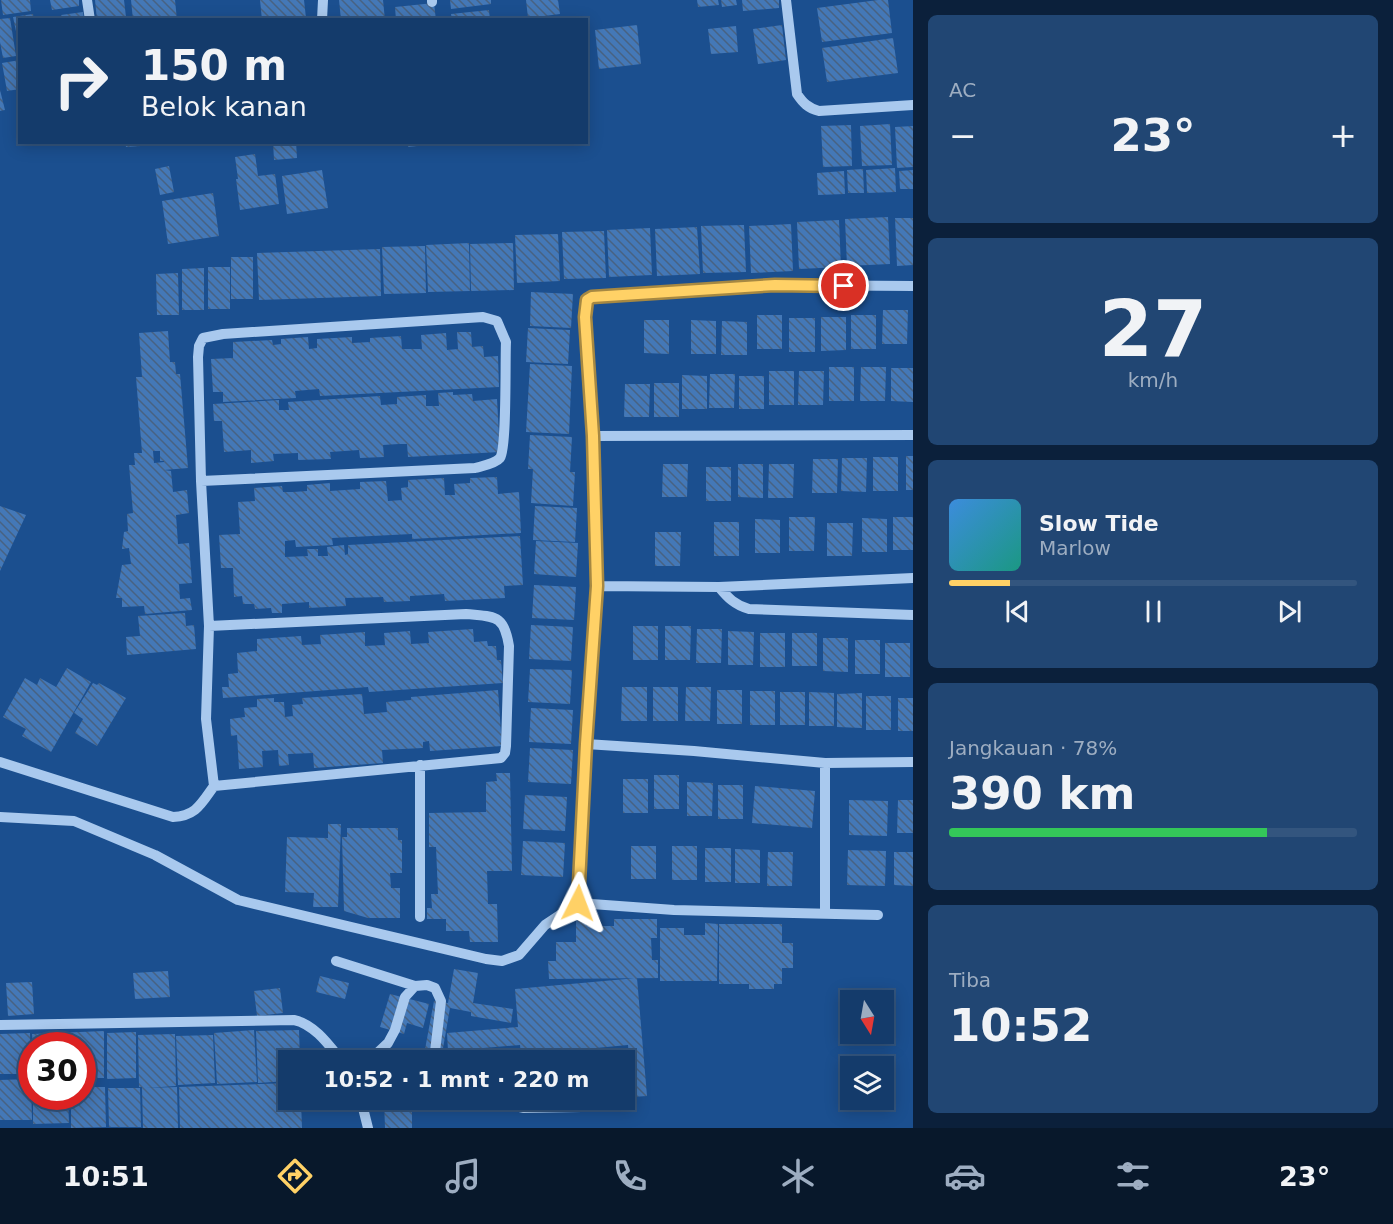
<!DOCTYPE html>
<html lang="id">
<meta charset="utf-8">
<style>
body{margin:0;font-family:"DejaVu Sans",sans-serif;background:#214673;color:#f1f3f6;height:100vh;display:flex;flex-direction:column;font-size:22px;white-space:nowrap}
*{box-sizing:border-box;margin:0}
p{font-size:20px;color:#9dadc1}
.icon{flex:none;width:33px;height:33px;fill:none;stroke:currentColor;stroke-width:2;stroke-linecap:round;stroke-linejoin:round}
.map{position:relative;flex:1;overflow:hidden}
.side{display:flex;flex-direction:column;gap:15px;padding:15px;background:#0b203b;width:480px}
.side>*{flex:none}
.banner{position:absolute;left:18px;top:18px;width:570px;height:126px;border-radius:0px;box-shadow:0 3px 15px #0003,0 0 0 2px #33557e;background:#143b6b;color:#f1f3f6;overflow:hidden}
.needle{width:39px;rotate:169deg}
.controls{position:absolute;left:840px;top:990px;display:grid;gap:12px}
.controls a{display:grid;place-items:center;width:54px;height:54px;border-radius:0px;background:#143b6b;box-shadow:0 3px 15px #0003,0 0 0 2px #33557e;font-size:30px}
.speed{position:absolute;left:18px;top:1032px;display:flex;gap:12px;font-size:30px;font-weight:700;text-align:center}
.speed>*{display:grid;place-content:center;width:78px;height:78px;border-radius:50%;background:#143b6b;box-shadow:0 3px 15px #0003,0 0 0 2px #33557e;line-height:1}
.speed .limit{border:9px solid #d22;background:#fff;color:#111}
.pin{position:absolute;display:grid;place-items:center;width:51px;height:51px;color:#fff;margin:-26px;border:3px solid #fff;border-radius:50%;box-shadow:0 2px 6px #0007}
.me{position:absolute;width:66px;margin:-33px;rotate:3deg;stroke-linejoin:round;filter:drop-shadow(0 0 4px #0008)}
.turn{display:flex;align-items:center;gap:21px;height:126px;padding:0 24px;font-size:27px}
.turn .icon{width:78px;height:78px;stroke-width:2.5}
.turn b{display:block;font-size:42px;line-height:51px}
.big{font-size:45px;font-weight:700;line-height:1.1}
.side .widget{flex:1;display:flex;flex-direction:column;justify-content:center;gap:9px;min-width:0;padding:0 21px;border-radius:9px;background:#214673}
.side .dial{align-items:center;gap:0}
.dial b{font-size:78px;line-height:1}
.song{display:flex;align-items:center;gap:18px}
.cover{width:72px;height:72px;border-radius:9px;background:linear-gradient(135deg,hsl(210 70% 55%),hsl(170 70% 35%))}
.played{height:6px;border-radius:3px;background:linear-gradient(90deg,#ffd166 15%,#33557e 15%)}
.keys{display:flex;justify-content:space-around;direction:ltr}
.heat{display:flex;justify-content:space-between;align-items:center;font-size:33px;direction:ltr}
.charge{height:9px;border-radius:4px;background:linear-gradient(90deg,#34c759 78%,#33557e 0)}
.trip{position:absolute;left:278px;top:1050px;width:357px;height:60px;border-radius:0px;background:#143b6b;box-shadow:0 3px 15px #0003,0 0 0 2px #33557e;font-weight:700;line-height:60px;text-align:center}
.tabs{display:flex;height:96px;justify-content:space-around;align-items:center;background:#08182b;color:#9dadc1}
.tabs .icon{width:42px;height:42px}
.tabs .selected{color:#ffd166}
.tabs b{font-size:27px;color:#f1f3f6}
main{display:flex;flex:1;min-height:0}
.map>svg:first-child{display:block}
.building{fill:url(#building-back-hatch);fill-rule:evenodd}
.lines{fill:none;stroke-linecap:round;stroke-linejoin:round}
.minor{stroke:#a9c9ee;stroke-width:10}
.route-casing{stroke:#a68842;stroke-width:15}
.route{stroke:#ffd166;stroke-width:10}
</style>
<main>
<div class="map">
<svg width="913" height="1128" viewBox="0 0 913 1128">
<defs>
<pattern id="building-back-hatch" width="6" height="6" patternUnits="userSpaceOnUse" patternTransform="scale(1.5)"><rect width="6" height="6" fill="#4478b7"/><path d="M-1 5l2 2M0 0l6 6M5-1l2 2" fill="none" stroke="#486282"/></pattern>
</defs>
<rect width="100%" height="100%" fill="#1b4f8f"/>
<path class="building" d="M1,0H30L31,11L3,15Z
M50,0H79V6L52,10Z
M95,0H124L126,17L97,20Z
M131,0H175L177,20H133Z
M260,0H304L306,18L262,20Z
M339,0H383L385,20H341Z
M450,0H491V4L451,9Z
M526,0H558L560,14L528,18Z
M697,0H718L719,5L698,7Z
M721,0H736L737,5L722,7Z
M742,0H779V8L743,11Z
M878,0H888L892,33L822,42L817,8Z
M434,3L436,20H396L395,7Z
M489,10L490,20H452L451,14Z
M83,12L84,20H62L61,15Z
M33,14L34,20H20V35L17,36L13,17Z
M10,18L16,56L3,58L0,42V19Z
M637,25L641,64L599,69L595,30Z
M782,25L786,60L758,64L753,29Z
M736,26L738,52L711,54L708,29Z
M893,38L898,73L827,82L822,48Z
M20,60V89L7,91L2,63Z
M0,90L5,110L0,111Z
M890,124L892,165L862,166L860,126Z
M851,125L852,166L823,167L821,126Z
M913,126V167L897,168L895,127Z
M125,142H155V145L126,147Z
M273,142H296L297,158L274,160Z
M408,142H437V144L408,147Z
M255,154L258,176L275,174L279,204L240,210L236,179H238L235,157Z
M169,166L174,192L160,195L155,169Z
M895,168L896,192L867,193L866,170Z
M863,169L864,193H848L847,170Z
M322,170L328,208L287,214L282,176Z
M913,170V189H900L899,171Z
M844,171L845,194L818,195L817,173Z
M213,193L219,236L168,244L162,201Z
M888,217L890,264L847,266L845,219Z
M895,218H913V265L897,266Z
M839,220L841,267L799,269L797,222Z
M791,224L793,271L751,273L749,226Z
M744,225L746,272L703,273L701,226Z
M697,227L700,274L657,276L655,229Z
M650,228L652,275L609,277L607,230Z
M604,231L606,278L564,279L562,232Z
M558,234L560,281L517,283L515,235Z
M469,243L470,291L428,292L426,245Z
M513,243L514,290L471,291L470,244Z
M425,246L426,293L384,294L382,247Z
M380,249L381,296L259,300L257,253Z
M231,257H253V299H231Z
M208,267H230V309H208Z
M204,268V310H182V269Z
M178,273L179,315H157L156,274Z
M531,292L573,294L571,328L530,326Z
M883,310H908L907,344H882Z
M757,315H782V349H757Z
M851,315H876V349H851Z
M821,317H846V350L821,351Z
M789,318H815V352H789Z
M644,320H669V354L644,353Z
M691,320L716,321V354H691Z
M722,321L747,322V355H721Z
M528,328L570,330L568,364L526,362Z
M168,331L170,362H175L176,374H180L188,468L164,470L171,471L173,492L187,490L189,513L176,515L178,544L189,543L192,583L179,584L180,599L190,598L192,610L145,614L144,606L122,607V598H116L122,565L131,564L129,548L122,549L124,532L128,531L127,514L133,513L129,465H135L134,453H142L136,377H142L139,333ZM153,451H160V461H164V462L154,463Z
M457,332H471L472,347L483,346L484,357L498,356L499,387L320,396L319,389L295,391L296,398L223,402V392H213L211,359L233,358V342L272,340L273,345L281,344V339L308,337L309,349L317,348V339L352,337V343L370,342V338L401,336L402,349H422L421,335L446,333L447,350L458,349Z
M530,364L572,366L569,434L526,432Z
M829,367H854V401H829Z
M861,367H886L885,401H860Z
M891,368H913V402L891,401Z
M769,371H794V405H769Z
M799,371H824L823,405H798Z
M710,374H735L734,408H709Z
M682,375L707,376V409H682Z
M739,376H764V409H739Z
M654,383H679V417H654Z
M625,384H650L649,417H624Z
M453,392V395L472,394L473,401L497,399L500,452L408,457L407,444H399L383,445L384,457L360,458L359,450L330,452L331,459L298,460V453L273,454L274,461L251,463V450L224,452L222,421H214L213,404L279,400V410H289L288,402L380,396L381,405L397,404V397L426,395V406H439L438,393Z
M530,435L572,437L570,472H575L573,506L531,503L533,469H528Z
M906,456H913V490H906Z
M873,457H898V491H873Z
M842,458H867L866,492L841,491Z
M813,459H838L837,493H812Z
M663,464H688L687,497H662Z
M738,464H763V498L738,497Z
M769,464H794L793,498H768Z
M706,467H731V501H706Z
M497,477L498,494L519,492L521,533L412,539V534L332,538L333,545L296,547L295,540L285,541V557L308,556L307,549H318V556H328L327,547L344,545L345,555L348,554V545L520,536L523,585L504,586L505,598L445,601L444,594L410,596V601L384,602L383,597L345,598L346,606L309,608V602L282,604V613H272L271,608L255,609L254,604H243L242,596L234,597L233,568H221L219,535L240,534L238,502L255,501L254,488L282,486L283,492H293L307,491V485L330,483V491L360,489V482L386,481L388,501L402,500L401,488L408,487V480L444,478L445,495H455L454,484L470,483V478Z
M0,506L26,515L0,571Z
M535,506L577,508L575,542L533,540Z
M789,517H815L814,551H789Z
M893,517H913V550H893Z
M862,518L887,519V552H862Z
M755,519L780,520V553H755Z
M714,522H739V556H714Z
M827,523H853L852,556H827Z
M655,532H681L680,566H655Z
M536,541L578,543L576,577L534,574Z
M534,585L576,587L574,620L532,618Z
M185,613L186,626L194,625L196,649L127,655L126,637L140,636L138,616Z
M531,625L573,627L571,661L529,659Z
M633,626H658V660H633Z
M665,626H691L690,660H665Z
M473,629L474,642L487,641L488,646H496L497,660H501L503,683L369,692L368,687L223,698L222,687H229L228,674L238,673L237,653L257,651V639L301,636L302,645L321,644L320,635L365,632V646L385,645L384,633L410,631L411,644L429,643L428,632Z
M697,629H722L721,663H696Z
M728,631L754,632L753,665H728Z
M760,633H785V667H760Z
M792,633H817V666H792Z
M823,638H848V672L823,671Z
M855,640H880V674H855Z
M885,643H910V677H885Z
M67,668L91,682L51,752L22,736L26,729L3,717L25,678L37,685L40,678L56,687Z
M530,669L572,670L570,704L528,702Z
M93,683L97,685L99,683L126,698L97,746L75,733L83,719L74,713Z
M622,687H647V721H621Z
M653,687H678V721H653Z
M686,687H711L710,721H685Z
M498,690L502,746L430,751L429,741L423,742V748L382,750L383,763L314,768L313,753L288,754L289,765L279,766L278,750L262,751L263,767L239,769L237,735L231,736L230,719L245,717L244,708L257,707V699L274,698V702H284L285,717L293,716L292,705L303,704L302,698L362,694L364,714L387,712L386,702L411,700V697Z
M717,690H742V724H717Z
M750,691H775V725H750Z
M780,692H805V725H780Z
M809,692L834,693V726H809Z
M862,693V728L837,727V694Z
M866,696H891V730H866Z
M898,698H913V731H898Z
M531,708L573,710L571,744L529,742Z
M530,748L573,750L571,784L528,782Z
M496,773H510L512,871H487L488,904H497L498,942H470L469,931H446V919H427V908H432L431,894H438L436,847H429V813L486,812V782L497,781Z
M654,775H679V809H654Z
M623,779H648V813H623Z
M687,782L713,783L712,816H687Z
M718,785H743V819H718Z
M755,786L815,791L812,828L752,823Z
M525,795L567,797L565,831L523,829Z
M849,800L888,801L887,836L849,835Z
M898,800H913V833H897Z
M328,824H341L338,907H313L314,893L285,892L287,837L328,838Z
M347,828H398V840H402V873H390L391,888H400V918H368L344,911L342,837H347Z
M523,841L565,843L563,877L521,875Z
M631,846H656V879H631Z
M672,846H697V880H672Z
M705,848H731V882H705Z
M735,849L760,850V883H735Z
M848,850L886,851L885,886L847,885Z
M768,852H793L792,886H767Z
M894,852H913V886L894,885Z
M586,917V926H614V919H657V938H651L652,960H658V978L549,979L548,961H556V942H576V918Z
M705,923L718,924L717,981H660V928H684V935H705Z
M719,924H782V943H793V968H782V984H774V989H749V984H719Z
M454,969L478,973L473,1003L513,1009L511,1023L471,1016V1012L450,1008L441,1060H423L434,1001L448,1003Z
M168,971L170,997L135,999L133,973Z
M320,976L349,983L345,999L316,992Z
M637,978L647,1096L632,1097L628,1045L521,1055L520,1045L448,1051L447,1033L518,1027L515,989Z
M32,982L34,1014L8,1016L6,983Z
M280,988L283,1013L257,1016L254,991Z
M390,994L429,1004L423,1028L407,1023L404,1034L380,1027Z
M254,1030L257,1082L217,1084L214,1033Z
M299,1030L300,1060H288V1081L258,1083L256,1031Z
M104,1031V1078H82V1046H33L32,1034Z
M136,1032V1078L107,1079V1033Z
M30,1033L31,1074H0V1034Z
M175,1034L176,1086L146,1088L177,1087L178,1128H143L142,1087H139L138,1035Z
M213,1035L215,1083L178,1085L176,1036Z
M31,1079L32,1120H0V1080Z
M288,1083V1100H301L302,1128H180L179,1087Z
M82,1087H105L106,1127L71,1128V1096H82Z
M108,1088H140L141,1127H109Z
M33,1096H68L69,1123L33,1124Z
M384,1100H412V1128H385Z"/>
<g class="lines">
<path class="minor" d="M87,0L90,20
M432,0V2
M786,0L797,94C803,103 808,108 819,111L913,105
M322,20L323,0
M593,436L913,435
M597,586L719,587L913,578
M719,587C728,598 735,605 749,609L913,615
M209,626L466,614C495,617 504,614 509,646L506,746L505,753L501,758L214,786
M586,744L694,751L825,763L913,762
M0,762L173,817C196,816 201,804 214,786L206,719L209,626L201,481L198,357L199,346L203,338L223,334L483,317L497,321L506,342C505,360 507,448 500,458C495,464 482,466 475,468L201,481
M420,765V917
M0,817L74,821L155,855L238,900L486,959L502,961L519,955L545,925L578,903L674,910L878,915
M578,903L586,744L597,586L593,436L585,317L587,300L592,297L775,285L913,286
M825,913V763
M336,961L415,986
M0,1025L294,1020C314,1024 329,1045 341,1060
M370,1060L388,1043L395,1030L405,997L415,986L427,985L435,988L441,1001L434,1060
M361,1100L368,1128
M489,1100L523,1108L581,1107"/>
</g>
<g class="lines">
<g class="route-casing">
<path id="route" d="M578,903L586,744L597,586L593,436L585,317L587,300L592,297L775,285L844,286"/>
</g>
<use href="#route" class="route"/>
</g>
</svg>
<div class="controls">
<a><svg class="needle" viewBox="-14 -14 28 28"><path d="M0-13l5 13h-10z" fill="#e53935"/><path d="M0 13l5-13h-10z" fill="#9dadc1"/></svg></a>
<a><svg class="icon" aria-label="layers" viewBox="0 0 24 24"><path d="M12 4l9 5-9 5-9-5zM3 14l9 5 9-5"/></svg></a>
</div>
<div class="speed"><div class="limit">30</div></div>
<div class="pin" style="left:844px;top:286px;background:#d93025"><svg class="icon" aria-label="arrive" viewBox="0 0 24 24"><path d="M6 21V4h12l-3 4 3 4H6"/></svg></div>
<svg class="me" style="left:578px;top:903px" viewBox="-20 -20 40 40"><path d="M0-17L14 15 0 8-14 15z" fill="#ffd166" stroke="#fff" stroke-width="4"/></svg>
<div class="trip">10:52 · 1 mnt · 220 m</div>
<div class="banner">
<div class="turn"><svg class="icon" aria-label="right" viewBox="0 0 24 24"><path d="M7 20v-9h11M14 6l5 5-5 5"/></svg><div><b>150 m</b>Belok kanan</div></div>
</div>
</div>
<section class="side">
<div class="widget"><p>AC</p>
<div class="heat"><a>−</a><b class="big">23°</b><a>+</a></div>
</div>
<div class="widget dial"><b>27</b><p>km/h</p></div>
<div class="widget">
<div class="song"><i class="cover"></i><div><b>Slow Tide</b><p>Marlow</p></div></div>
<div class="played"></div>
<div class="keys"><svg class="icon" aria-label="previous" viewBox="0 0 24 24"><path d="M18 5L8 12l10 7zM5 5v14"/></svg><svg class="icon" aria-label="pause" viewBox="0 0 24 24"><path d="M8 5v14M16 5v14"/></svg><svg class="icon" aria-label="next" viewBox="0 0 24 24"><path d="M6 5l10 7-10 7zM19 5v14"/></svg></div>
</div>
<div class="widget"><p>Jangkauan · 78%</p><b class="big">390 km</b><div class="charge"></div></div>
<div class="widget"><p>Tiba</p><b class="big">10:52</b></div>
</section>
</main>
<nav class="tabs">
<b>10:51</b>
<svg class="icon selected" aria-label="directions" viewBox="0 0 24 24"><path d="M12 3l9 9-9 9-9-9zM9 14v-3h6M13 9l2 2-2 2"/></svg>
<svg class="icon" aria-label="music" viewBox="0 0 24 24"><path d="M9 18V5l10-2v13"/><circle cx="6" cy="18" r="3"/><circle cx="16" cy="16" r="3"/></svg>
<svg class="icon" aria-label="phone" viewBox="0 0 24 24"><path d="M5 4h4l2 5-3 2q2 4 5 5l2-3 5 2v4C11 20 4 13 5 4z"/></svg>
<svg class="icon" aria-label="climate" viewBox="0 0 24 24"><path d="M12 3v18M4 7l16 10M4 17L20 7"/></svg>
<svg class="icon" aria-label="car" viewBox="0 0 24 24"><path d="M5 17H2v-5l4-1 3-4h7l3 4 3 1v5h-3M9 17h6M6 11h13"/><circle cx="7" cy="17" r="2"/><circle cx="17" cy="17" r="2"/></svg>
<svg class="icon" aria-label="filters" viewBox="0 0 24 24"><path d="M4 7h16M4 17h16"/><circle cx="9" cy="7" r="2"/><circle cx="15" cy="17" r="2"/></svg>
<b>23°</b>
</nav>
